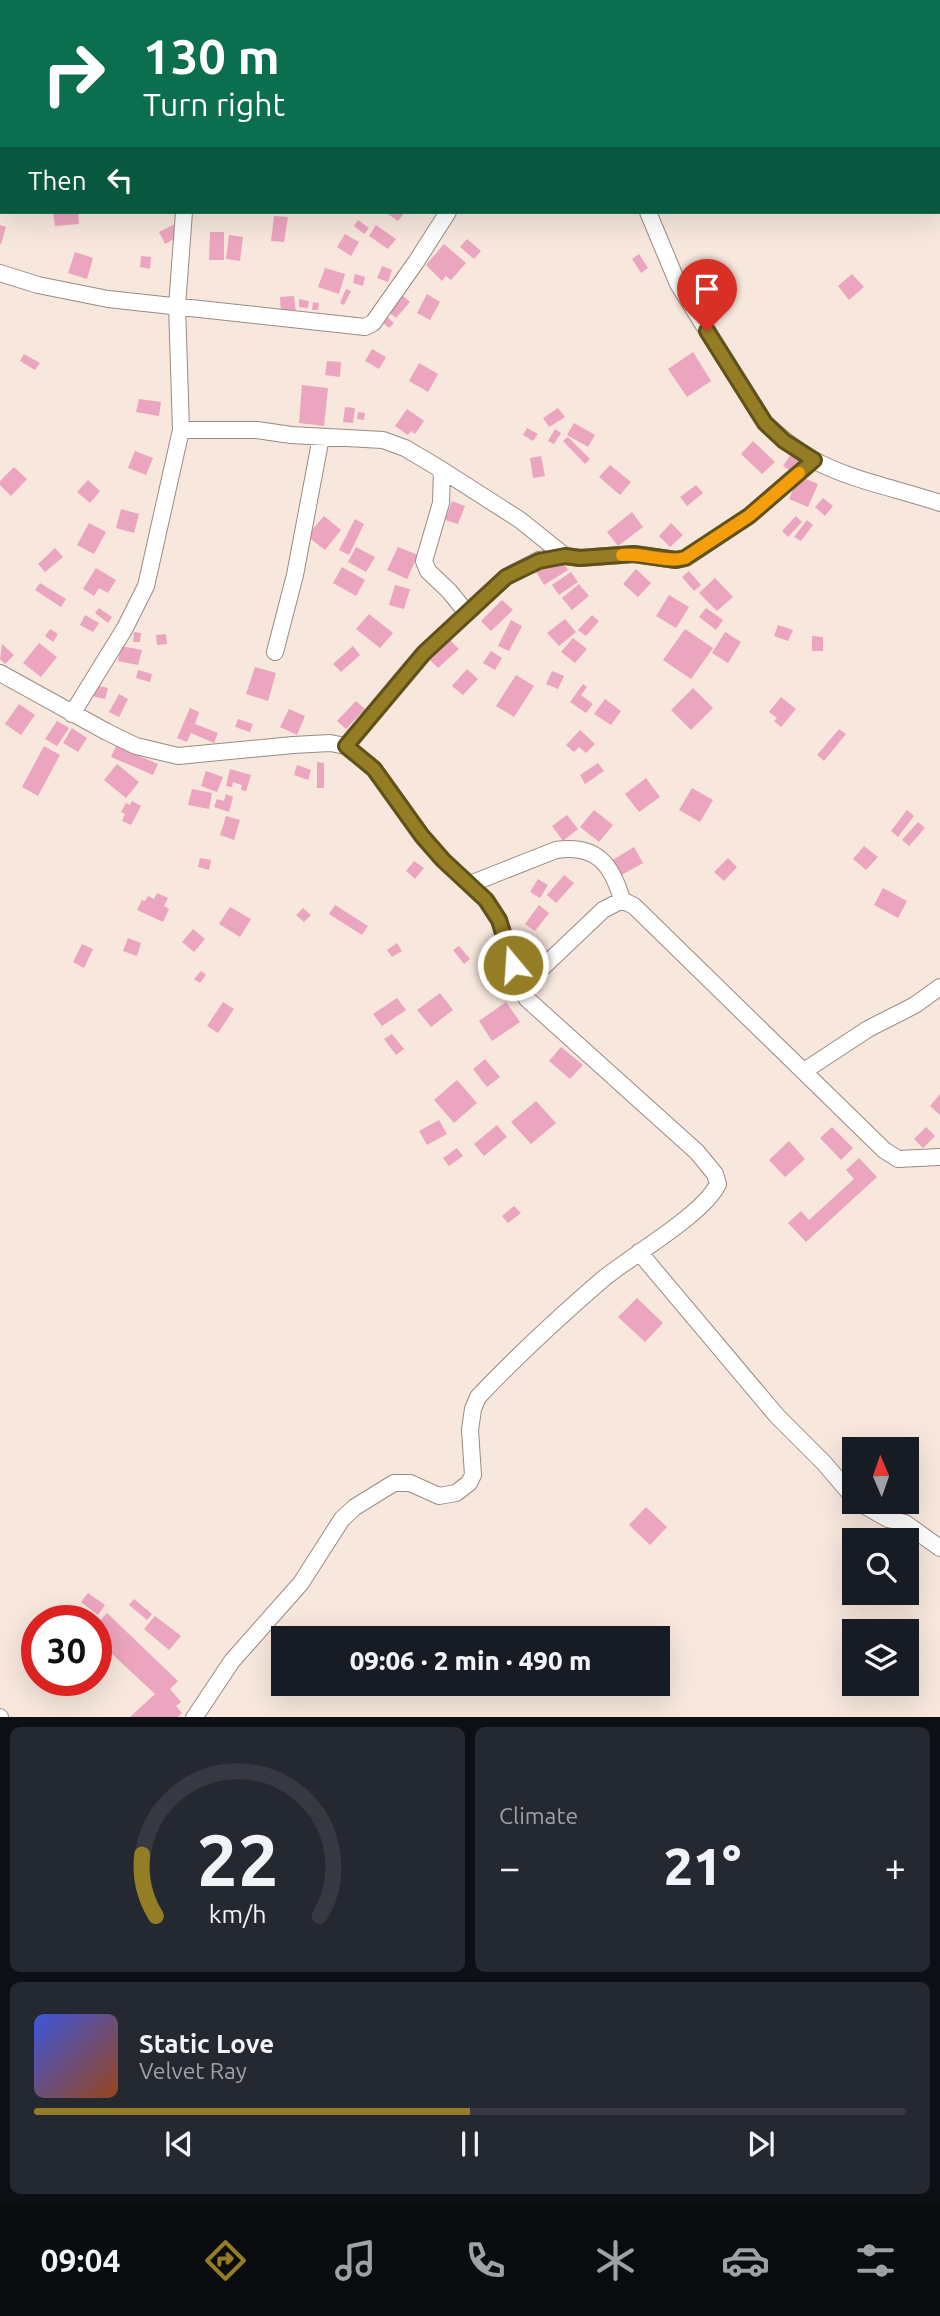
<!DOCTYPE html>
<meta charset="utf-8">
<style>
body{margin:0;font-family:Ubuntu,sans-serif;background:#242831;color:#f1f3f6;height:100vh;display:flex;flex-direction:column;font-size:26px;white-space:nowrap}
*{box-sizing:border-box;margin:0}
p{font-size:23px;color:#9ea1a6}
.icon{flex:none;width:38px;height:38px;fill:none;stroke:currentColor;stroke-width:2;stroke-linecap:round;stroke-linejoin:round}
.map{position:relative;height:1717px;overflow:hidden}
.side{display:flex;flex-direction:column;gap:10px;padding:10px;background:#0d0f14;flex:1}
.side>*{flex:none}
.hud{position:absolute;left:0px;top:0px;width:942px;height:214px;box-shadow:0 7px 28px #0002;background:#0b6e4f;color:#fff;overflow:hidden}
.needle{width:46px;rotate:358deg}
.tools{position:absolute;left:842px;top:1437px;display:grid;gap:14px}
.tools a{display:grid;place-items:center;width:77px;height:77px;border-radius:0px;background:#171b24;box-shadow:0 7px 28px #0002;font-size:35px}
.speed{position:absolute;left:21px;top:1605px;display:flex;gap:14px;font-size:35px;font-weight:700;text-align:center}
.speed>*{display:grid;place-content:center;width:91px;height:91px;border-radius:50%;background:#171b24;box-shadow:0 7px 28px #0002;line-height:1}
.speed .limit{border:10px solid #d22;background:#fff;color:#111}
.pin{position:absolute;display:grid;place-items:center;width:60px;height:60px;color:#fff;margin:-72px -30px;border-radius:50% 50% 50% 0;rotate:-45deg;box-shadow:0 0 7px #0007}
.pin .icon{rotate:45deg}
.me{position:absolute;width:77px;margin:-38px;rotate:342deg;stroke-linejoin:round;filter:drop-shadow(0 0 5px #0008)}
.turn{display:flex;align-items:center;gap:24px;height:147px;padding:0 28px;font-size:32px}
.turn .icon{width:91px;height:91px;stroke-width:2.5}
.turn b{display:block;font-size:49px;line-height:60px}
.then{display:flex;align-items:center;height:66px;padding:0 28px;background:#0003;gap:14px;font-size:26px}
.big{font-size:52px;font-weight:800;line-height:1.1}
.side .widget{flex:1;display:flex;flex-direction:column;justify-content:center;gap:10px;min-width:0;padding:0 24px;border-radius:10px;background:#242831}
.side .dial{align-items:center;gap:0}
.dial svg{height:182px;overflow:visible;fill:none;stroke:#363941;stroke-width:7;stroke-linecap:round;text-anchor:middle}
.dial text{fill:#f1f3f6;stroke:none}
.song{display:flex;align-items:center;gap:21px}
.cover{width:84px;height:84px;border-radius:10px;background:linear-gradient(135deg,hsl(230 70% 55%),hsl(20 70% 35%))}
.played{height:7px;border-radius:4px;background:linear-gradient(90deg,#947d25 50%,#363941 50%)}
.keys{display:flex;justify-content:space-around;direction:ltr}
.heat{display:flex;justify-content:space-between;align-items:center;font-size:38px;direction:ltr}
.side .tiles{flex:1;display:grid;gap:10px;grid-template-columns:1fr 1fr}
.widget:last-child{grid-column:span 2}
.trip{position:absolute;left:271px;top:1626px;width:399px;height:70px;border-radius:0px;background:#171b24;box-shadow:0 7px 28px #0002;font-weight:800;line-height:70px;text-align:center}
.dock{display:flex;height:112px;justify-content:space-around;align-items:center;background:#090b0e;color:#9ea1a6}
.dock .icon{width:49px;height:49px}
.dock .active{color:#947d25}
.dock b{font-size:32px;color:#f1f3f6}
.map>svg:first-child{display:block}
.building{fill:#eca5be}
.lines{fill:none;stroke-linecap:round;stroke-linejoin:round}
.minor-casing{stroke:#9a8b82;stroke-width:18}
.minor{stroke:#fff;stroke-width:16}
.route-casing{stroke:#605118;stroke-width:18}
.route{stroke:#947d25;stroke-width:12}
.slow{stroke:#f59e0b;stroke-width:12}
</style>
<div class="map">
<svg width="940" height="1718" viewBox="0 0 940 1718">
<rect width="100%" height="100%" fill="#f7e7dd"/>
<path class="building" d="M53,212H78L79,224L55,226Z
M385,212H405L398,221Z
M274,216L288,217L284,242L271,241Z
M358,220L369,228L364,234L354,226Z
M177,223L183,234L165,244L159,232Z
M0,225L6,227L1,244H0Z
M376,225L396,239L388,249L369,236Z
M210,232H224V260H209Z
M345,234L359,242L351,256L337,247Z
M229,235L243,237L240,261L226,259Z
M467,239L481,251L474,259L460,247Z
M444,244L466,263L451,280L446,276L442,281L426,265Z
M75,252L93,258L87,279L68,273Z
M639,254L648,268L641,273L632,259Z
M141,256L151,257L150,269L140,267Z
M382,266L392,270L388,282L377,278Z
M325,268L345,274L339,294L318,287Z
M355,274L365,277L363,286L353,283Z
M852,274L864,287L849,300L838,286Z
M346,289L351,291L344,305L340,303Z
M400,293L410,302L396,318L386,310Z
M427,294L440,302L430,320L417,313Z
M294,296L296,313L281,314L280,297Z
M299,299L309,301L308,308L299,307Z
M313,302L319,303L318,310H312Z
M384,314L394,323L389,328L379,319Z
M372,349L386,357L379,369L365,361Z
M693,352L711,381L687,397L668,369Z
M24,354L40,363L35,370L20,361Z
M327,361L341,362L340,377L325,375Z
M419,363L438,374L428,392L409,381Z
M302,385L328,388L324,426L299,423Z
M139,399L161,402L159,416L136,412Z
M345,407L355,408L353,423L343,422Z
M558,408L565,417L549,427L543,418Z
M407,409L424,421L415,434L411,431L408,435L395,426Z
M358,412L365,413L364,420L357,419Z
M574,423L595,435L588,447L567,435Z
M527,428L538,434L533,441L523,435Z
M555,429L561,433L554,444L548,441Z
M568,437L590,459L585,464L563,441Z
M753,441L775,462L762,474L741,454Z
M135,451L153,458L146,475L128,468Z
M791,454L801,461L794,473L783,466Z
M541,456L545,476L533,478L530,458Z
M610,465L631,482L620,495L599,477Z
M14,467L27,479L11,496L0,485V481Z
M799,476L818,484L808,507L789,499Z
M88,480L100,491L90,503L77,492Z
M696,485L703,493L687,506L680,497Z
M823,498L833,506L825,516L815,507Z
M452,501L465,506L458,524L445,520Z
M121,509L139,514L134,533L116,528Z
M632,512L643,527L618,546L607,532Z
M324,516L341,530L325,550L307,536Z
M796,516L802,522L788,537L782,531Z
M355,519L364,524L349,555L339,550Z
M807,520L813,525L801,541L794,537Z
M89,523L106,532L94,554L77,545Z
M671,523L683,535L670,547L659,536Z
M356,547L375,557L366,572L348,562Z
M398,547L418,555L407,579L387,570Z
M55,548L63,557L45,572L38,564Z
M559,556L568,570L544,585L535,570Z
M342,567L365,580L356,596L333,583Z
M96,568L116,580L108,593L99,588L94,596L83,589Z
M636,569L651,583L638,597L623,584Z
M689,571L701,585L694,591L682,577Z
M571,572L578,582L559,595L552,585Z
M715,578L733,597L717,611L699,593Z
M40,583L66,599L61,607L35,590Z
M579,584L589,596L572,610L562,598Z
M395,585L410,589L404,609L389,605Z
M669,595L689,607L676,628L656,616Z
M502,600L513,610L491,631L481,621Z
M99,608L112,617L108,623L95,613Z
M706,608L723,620L716,630L699,617Z
M369,614L393,633L380,648L356,629Z
M85,615L99,623L93,632L80,625Z
M592,615L599,621L586,636L578,630Z
M565,619L576,632L559,646L547,633Z
M511,620L522,626L509,651L498,646Z
M778,625L793,630L788,641L774,636Z
M50,629L58,634L53,642L45,636Z
M685,629L713,648L691,679L663,660Z
M134,632L141,633L140,642H133Z
M725,632L741,642L728,663L712,653Z
M166,634L167,644L157,645L156,635Z
M812,636L823,637V651H812Z
M573,638L587,649L575,663L561,652Z
M449,639L459,649L438,668L429,659Z
M39,643L57,657L41,677L23,663Z
M2,644L14,655L5,664L0,659Z
M121,646L142,650L138,665L118,661Z
M353,646L360,655L341,672L333,664Z
M491,651L502,658L495,670L483,663Z
M255,667L276,673L268,701L246,694Z
M467,669L478,679L463,695L452,686Z
M138,670L152,674L150,682L136,678Z
M552,671L564,676L558,689L546,684Z
M516,675L534,686L514,717L496,706Z
M583,684L587,687L581,695L593,704L586,713L570,702Z
M95,685L108,688L105,699L92,696Z
M693,688L713,708L691,730L671,710Z
M119,694L128,699L119,717L109,712Z
M781,697L796,709L781,727L774,721L777,718L769,712Z
M605,699L621,711L611,725L594,714Z
M356,701L365,709L346,729L337,721Z
M19,704L35,715L21,735L5,724Z
M190,708L199,712L195,724L218,733L214,743L191,733L187,742L177,738Z
M289,709L305,716L297,735L280,727Z
M238,719L253,724L250,732L235,727Z
M57,721L69,728L57,746L45,739Z
M72,728L87,738L78,752L63,743Z
M839,729L846,734L824,761L817,755Z
M580,730L595,744L586,753L579,747L574,752L566,745Z
M44,746L60,755L38,796L22,787Z
M116,746L158,764L153,775L111,757Z
M317,762L324,763V788H317Z
M598,763L604,771L585,784L580,775Z
M117,764L139,782L126,798L104,780Z
M297,765L311,770L308,780L294,775Z
M230,769L251,775L246,791L241,790L242,785L233,782L232,787L226,786Z
M206,771L223,777L217,792L201,786Z
M646,778L660,797L639,812L625,794Z
M692,788L713,800L700,822L679,810Z
M192,789L212,793L209,809L188,805Z
M226,794L233,797L229,812L214,807L217,799L224,801Z
M132,801L141,806L131,825L122,821L125,814L121,812L126,803L130,805Z
M594,810L613,825L599,842L580,827Z
M907,810L914,816L898,837L891,831Z
M567,815L578,829L563,841L552,826Z
M226,816L240,820L234,840L220,835Z
M918,822L925,828L909,846L902,840Z
M864,846L878,857L866,870L853,859Z
M634,847L643,863L620,876L611,861Z
M200,858L211,860L209,870L198,867Z
M728,858L737,867L724,881L714,872Z
M414,861L424,868L415,879L406,871Z
M564,875L574,883L556,903L547,895Z
M538,879L548,885L540,898L530,892Z
M883,888L907,901L898,918L874,905Z
M157,893L168,898L164,906L169,909L163,922L137,910L142,900L145,901L148,896L154,899Z
M335,905L368,926L362,935L329,914Z
M539,905L549,913L535,931L525,924Z
M230,907L251,919L240,937L219,924Z
M303,908L311,915L304,922L296,915Z
M193,929L205,939L194,952L182,942Z
M128,938L141,943L137,956L123,951Z
M397,943L402,951L392,957L387,950Z
M82,944L93,949L84,968L73,962Z
M459,946L470,959L464,964L453,950Z
M201,971L206,975L200,983L194,979Z
M440,993L453,1010L431,1027L417,1010Z
M397,998L406,1010L382,1026L373,1014Z
M223,1002L234,1009L218,1033L207,1026Z
M506,1002L520,1022L492,1041L479,1021Z
M392,1034L404,1049L396,1055L384,1039Z
M561,1047L583,1065L570,1079L549,1061Z
M485,1059L500,1077L487,1087L473,1069Z
M457,1080L477,1103L454,1123L434,1100Z
M940,1094V1115L930,1106Z
M536,1101L556,1123L531,1144L511,1122Z
M439,1120L447,1134L427,1145L419,1131Z
M497,1125L507,1137L484,1156L474,1144Z
M832,1127L853,1148L841,1160L820,1138Z
M926,1127L935,1136L923,1148L914,1139Z
M789,1141L805,1159L785,1177L769,1160Z
M457,1148L463,1156L449,1166L443,1158Z
M859,1158L877,1177L806,1242L788,1223L801,1211L809,1220L854,1179L846,1170Z
M514,1206L521,1213L508,1223L502,1216Z
M637,1298L663,1323L645,1342L618,1317Z
M646,1507L667,1527L650,1545L629,1525Z
M88,1593L105,1605L98,1615L81,1602Z
M134,1599L152,1614L147,1620L129,1605Z
M107,1613L178,1681L170,1689L181,1702L176,1706L182,1713L177,1718H129L155,1694L97,1640L100,1637L96,1634V1625Z
M155,1616L181,1636L169,1650L144,1629Z"/>
<g class="lines">
<g class="minor-casing">
<path id="minor" d="M571,0V2
M187,2V0
M618,2L622,0
M648,212L678,284L765,423C779,436 795,449 812,459C849,480 899,489 940,503
M0,273L38,285L108,299L365,327L373,323L416,262L448,212
M181,430H257L291,435L383,440L405,448L442,470L520,520L565,556
M442,470L441,503L424,561L428,571L449,591L467,613
M275,652L295,575L321,437
M0,673L107,732L136,746L178,756L293,745L330,743L346,746L374,769L422,836L443,860L486,900L499,920L521,988L527,999L697,1152L715,1174L718,1184C703,1215 632,1255 603,1279C560,1316 517,1356 478,1397L473,1409L470,1430L473,1475L469,1483L456,1493L439,1496L410,1483H394L355,1507L342,1519L301,1583L232,1661L194,1718
M72,714L125,628L146,586L181,430L177,306L184,212
M346,746L424,653L506,577L539,560L565,556L580,558L634,554L676,560L686,558L749,516L814,460
M470,884L556,850C596,844 612,864 622,900
M521,988L603,910L622,900L634,906L884,1150L898,1159L940,1157
M804,1071L868,1029L915,1005L940,987
M639,1252L777,1416L824,1463L854,1498
M858,1502L888,1519L905,1523L940,1548
M0,1717V1718"/>
</g>
<use href="#minor" class="minor"/>
</g>
<g class="lines">
<g class="route-casing">
<path id="route" d="M513,965L499,920L486,900L443,860L422,836L374,769L346,746L424,653L506,577L539,561L565,556L580,558L634,554L676,560L685,558L749,516L814,460L784,441L765,423L707,331"/>
</g>
<use href="#route" class="route"/>
<path class="slow" d="M622,555C643,553 665,563 685,558L749,516L799,473"/>
</g>
</svg>
<div class="tools">
<a><svg class="needle" viewBox="-14 -14 28 28"><path d="M0-13l5 13h-10z" fill="#e53935"/><path d="M0 13l5-13h-10z" fill="#9ea1a6"/></svg></a>
<a><svg class="icon" aria-label="search" viewBox="0 0 24 24"><circle cx="10" cy="10" r="6"/><path d="M15 15l6 6"/></svg></a>
<a><svg class="icon" aria-label="layers" viewBox="0 0 24 24"><path d="M12 4l9 5-9 5-9-5zM3 14l9 5 9-5"/></svg></a>
</div>
<div class="speed"><div class="limit">30</div></div>
<div class="pin" style="left:707px;top:331px;background:#d93025"><svg class="icon" aria-label="arrive" viewBox="0 0 24 24"><path d="M6 21V4h12l-3 4 3 4H6"/></svg></div>
<svg class="me" style="left:513px;top:965px" viewBox="-20 -20 40 40"><circle r="17" fill="#947d25" stroke="#fff" stroke-width="3"/><path d="M0-11L8 9 0 5-8 9z" fill="#fff"/></svg>
<div class="trip">09:06 · 2 min · 490 m</div>
<div class="hud">
<div class="turn"><svg class="icon" aria-label="right" viewBox="0 0 24 24"><path d="M7 20v-9h11M14 6l5 5-5 5"/></svg><div><b>130 m</b>Turn right</div></div>
<div class="then">Then<svg class="icon" aria-label="left" viewBox="0 0 24 24"><path d="M17 20v-9H6M10 6l-5 5 5 5"/></svg></div>
</div>
</div>
<section class="side">
<div class="tiles">
<div class="widget dial"><svg viewBox="0 0 100 80">
<path d="M14 69A42 42 0 1 1 86 69"/>
<path d="M14 69A42 42 0 0 1 8 42" stroke="#947d25"/>
<text x="50" y="56" font-size="32" font-weight="700">22</text>
<text x="50" y="72" font-size="11">km/h</text>
</svg></div>
<div class="widget"><p>Climate</p>
<div class="heat"><a>−</a><b class="big">21°</b><a>+</a></div>
</div>
<div class="widget">
<div class="song"><i class="cover"></i><div><b>Static Love</b><p>Velvet Ray</p></div></div>
<div class="played"></div>
<div class="keys"><svg class="icon" aria-label="previous" viewBox="0 0 24 24"><path d="M18 5L8 12l10 7zM5 5v14"/></svg><svg class="icon" aria-label="pause" viewBox="0 0 24 24"><path d="M8 5v14M16 5v14"/></svg><svg class="icon" aria-label="next" viewBox="0 0 24 24"><path d="M6 5l10 7-10 7zM19 5v14"/></svg></div>
</div>
</div>
</section>
<nav class="dock">
<b>09:04</b>
<svg class="icon active" aria-label="directions" viewBox="0 0 24 24"><path d="M12 3l9 9-9 9-9-9zM9 14v-3h6M13 9l2 2-2 2"/></svg>
<svg class="icon" aria-label="music" viewBox="0 0 24 24"><path d="M9 18V5l10-2v13"/><circle cx="6" cy="18" r="3"/><circle cx="16" cy="16" r="3"/></svg>
<svg class="icon" aria-label="phone" viewBox="0 0 24 24"><path d="M5 4h4l2 5-3 2q2 4 5 5l2-3 5 2v4C11 20 4 13 5 4z"/></svg>
<svg class="icon" aria-label="climate" viewBox="0 0 24 24"><path d="M12 3v18M4 7l16 10M4 17L20 7"/></svg>
<svg class="icon" aria-label="car" viewBox="0 0 24 24"><path d="M5 17H2v-5l4-1 3-4h7l3 4 3 1v5h-3M9 17h6M6 11h13"/><circle cx="7" cy="17" r="2"/><circle cx="17" cy="17" r="2"/></svg>
<svg class="icon" aria-label="filters" viewBox="0 0 24 24"><path d="M4 7h16M4 17h16"/><circle cx="9" cy="7" r="2"/><circle cx="15" cy="17" r="2"/></svg>
</nav>
